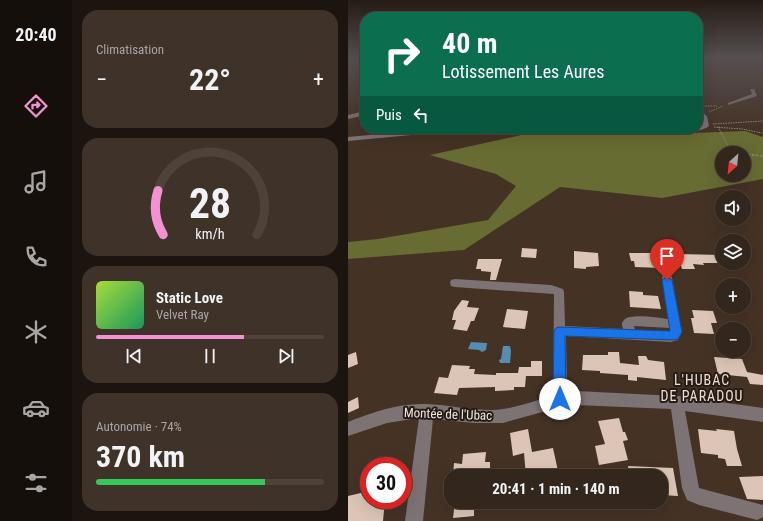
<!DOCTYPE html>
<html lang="fr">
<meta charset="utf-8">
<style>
body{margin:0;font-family:"Roboto Condensed",sans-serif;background:#3e3229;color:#f1f3f6;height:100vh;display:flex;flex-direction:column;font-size:15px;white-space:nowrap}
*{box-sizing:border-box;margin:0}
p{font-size:13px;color:#a9a5a3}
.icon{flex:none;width:22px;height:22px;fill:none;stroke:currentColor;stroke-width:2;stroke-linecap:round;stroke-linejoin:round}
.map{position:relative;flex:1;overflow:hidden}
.sheet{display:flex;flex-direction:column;gap:10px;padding:10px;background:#1c150f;width:276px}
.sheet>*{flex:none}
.banner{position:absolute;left:12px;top:12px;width:343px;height:122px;border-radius:16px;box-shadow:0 4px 16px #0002,0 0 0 1px #4e433b;background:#0b6e4f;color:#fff;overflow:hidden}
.needle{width:26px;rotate:207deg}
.fabs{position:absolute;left:367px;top:146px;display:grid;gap:8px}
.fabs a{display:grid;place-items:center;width:36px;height:36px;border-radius:50%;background:#33261c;box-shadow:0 4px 16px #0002,0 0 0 1px #4e433b;font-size:20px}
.speed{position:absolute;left:12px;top:457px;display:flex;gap:8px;font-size:20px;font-weight:700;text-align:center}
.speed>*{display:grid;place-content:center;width:52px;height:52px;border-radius:50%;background:#33261c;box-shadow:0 4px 16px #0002,0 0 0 1px #4e433b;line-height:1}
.speed .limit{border:6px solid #d22;background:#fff;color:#111}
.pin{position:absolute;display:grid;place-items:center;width:34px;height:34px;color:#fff;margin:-41px -17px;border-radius:50% 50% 50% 0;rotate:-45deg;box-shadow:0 0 4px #0007}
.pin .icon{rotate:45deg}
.me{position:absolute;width:44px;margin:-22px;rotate:0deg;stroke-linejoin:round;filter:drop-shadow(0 0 3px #0008)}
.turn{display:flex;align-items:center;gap:14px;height:84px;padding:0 16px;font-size:18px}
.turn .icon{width:52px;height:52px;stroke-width:2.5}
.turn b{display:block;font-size:28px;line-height:34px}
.then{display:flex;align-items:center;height:38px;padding:0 16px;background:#0003;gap:8px;font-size:15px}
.big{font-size:30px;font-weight:700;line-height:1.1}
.sheet .tile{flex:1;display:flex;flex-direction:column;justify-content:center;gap:6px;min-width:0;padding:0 14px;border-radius:16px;background:#3e3229}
.sheet .dial{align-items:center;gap:0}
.dial svg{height:104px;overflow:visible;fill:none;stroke:#4e433b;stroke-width:7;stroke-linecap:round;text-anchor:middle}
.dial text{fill:#f1f3f6;stroke:none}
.song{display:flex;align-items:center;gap:12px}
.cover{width:48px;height:48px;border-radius:6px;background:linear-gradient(135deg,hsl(80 70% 55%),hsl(150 70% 35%))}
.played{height:4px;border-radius:2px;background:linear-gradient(90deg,#f491d4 65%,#4e433b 65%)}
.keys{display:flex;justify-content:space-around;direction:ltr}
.heat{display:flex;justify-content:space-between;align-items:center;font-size:22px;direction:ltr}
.charge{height:6px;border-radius:3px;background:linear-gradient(90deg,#34c759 74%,#4e433b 0)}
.trip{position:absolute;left:96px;top:469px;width:224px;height:40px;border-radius:16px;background:#33261c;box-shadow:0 4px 16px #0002,0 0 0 1px #4e433b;font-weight:700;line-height:40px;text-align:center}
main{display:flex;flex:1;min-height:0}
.menu{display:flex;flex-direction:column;width:72px;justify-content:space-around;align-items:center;background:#140f0b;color:#a9a5a3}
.menu .icon{width:28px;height:28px}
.menu .current{color:#f491d4}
.menu b{font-size:18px;color:#f1f3f6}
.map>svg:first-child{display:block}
.forest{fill:#676c33;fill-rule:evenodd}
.water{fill:#558cb0}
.building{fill:#dcc5b6}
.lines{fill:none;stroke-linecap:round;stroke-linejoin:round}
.path-far1{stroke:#94847a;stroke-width:1;stroke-dasharray:1.5 1;stroke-linecap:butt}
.path{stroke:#94847a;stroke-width:1.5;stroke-dasharray:2.5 1.5;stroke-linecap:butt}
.minor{fill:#7d7274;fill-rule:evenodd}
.route{fill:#1a73e8;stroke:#114b97}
.labels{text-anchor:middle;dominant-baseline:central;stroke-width:4;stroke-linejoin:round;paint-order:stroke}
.near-street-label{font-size:13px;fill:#f2e6de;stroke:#241c16}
.near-neighbourhood-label{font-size:14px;letter-spacing:1px;fill:#f6decf;stroke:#241c16}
</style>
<main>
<nav class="menu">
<b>20:40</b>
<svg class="icon current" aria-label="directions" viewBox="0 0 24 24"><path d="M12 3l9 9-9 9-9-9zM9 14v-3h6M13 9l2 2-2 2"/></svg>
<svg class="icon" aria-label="music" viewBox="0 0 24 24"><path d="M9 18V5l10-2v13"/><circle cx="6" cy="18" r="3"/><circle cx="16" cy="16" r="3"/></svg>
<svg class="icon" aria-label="phone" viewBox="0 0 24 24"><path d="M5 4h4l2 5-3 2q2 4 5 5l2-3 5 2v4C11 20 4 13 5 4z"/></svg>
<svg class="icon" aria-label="climate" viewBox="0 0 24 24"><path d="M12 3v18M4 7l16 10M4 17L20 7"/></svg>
<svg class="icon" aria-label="car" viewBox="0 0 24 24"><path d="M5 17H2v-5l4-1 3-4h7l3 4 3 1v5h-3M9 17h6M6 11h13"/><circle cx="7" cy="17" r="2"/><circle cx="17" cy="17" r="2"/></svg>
<svg class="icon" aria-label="filters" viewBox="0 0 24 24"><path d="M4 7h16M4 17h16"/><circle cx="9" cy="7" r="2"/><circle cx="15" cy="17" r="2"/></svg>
</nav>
<section class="sheet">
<div class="tile"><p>Climatisation</p>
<div class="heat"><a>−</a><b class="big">22°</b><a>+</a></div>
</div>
<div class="tile dial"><svg viewBox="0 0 100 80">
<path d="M14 69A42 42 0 1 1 86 69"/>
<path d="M14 69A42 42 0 0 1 10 35" stroke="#f491d4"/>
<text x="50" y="56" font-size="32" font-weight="700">28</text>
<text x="50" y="72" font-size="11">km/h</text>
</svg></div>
<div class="tile">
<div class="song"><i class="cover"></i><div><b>Static Love</b><p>Velvet Ray</p></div></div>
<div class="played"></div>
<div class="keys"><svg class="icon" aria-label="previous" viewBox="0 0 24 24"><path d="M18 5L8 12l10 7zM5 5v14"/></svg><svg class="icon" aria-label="pause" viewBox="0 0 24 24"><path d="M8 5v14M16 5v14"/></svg><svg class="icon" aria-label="next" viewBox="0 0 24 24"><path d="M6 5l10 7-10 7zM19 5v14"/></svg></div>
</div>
<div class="tile"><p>Autonomie · 74%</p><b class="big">370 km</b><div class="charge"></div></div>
</section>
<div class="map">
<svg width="415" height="521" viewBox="0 0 415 521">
<rect width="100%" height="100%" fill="#443225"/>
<path class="forest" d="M268,129L319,134L397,131L415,137V179L314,198L212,187L116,250L0,259V242L30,239L140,220L168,186L148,174L82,155L187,132ZM374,153H396V175H374Z"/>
<path class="water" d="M123,342L139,343L138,350L134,352L131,350L120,349Z
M155,346H162L163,351L162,363H152L151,360L153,359Z"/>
<path class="building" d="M174,248L189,249L188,258L173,257Z
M226,251L250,253L251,266L238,267V269L226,268Z
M281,253H310L315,268L287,267L286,261H283Z
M329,254L374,255V263H355L356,265L345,264L347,269H334Z
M130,259H154L148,280H142L143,272L133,271V269H128Z
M281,291L295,292V295L310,296L313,309L282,307Z
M114,300L121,301L119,307L131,308L126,321H123L119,331L105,329L108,320H104L106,311Z
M159,309L180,311L177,329L155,327Z
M344,310L365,311L369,323H363L366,334L346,333L343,318H346Z
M8,352L10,364L0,368V355Z
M260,352H271L272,363L291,365L290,356H298L300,360L316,362L318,380L289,377V381L280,380V375L252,373V371L234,370L235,355H260Z
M366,357L394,359L399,372L415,375V385L402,384L399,377L370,374Z
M183,361H194V376H178L177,387H166V390L147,391V387L111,388L109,395L86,393L91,377L100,378L104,365L122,366L121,369H127L126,374L148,375V373H170L171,367H183Z
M10,397L11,408L0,413V402Z
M271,418L275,432H277L280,440L275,441L280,460L251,465L247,446L257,444L250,421Z
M180,429L184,452L205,448L210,471L201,473V476H178L176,453L165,456L162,433Z
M350,429L369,431L368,429L386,431L389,449L394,466H379L377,459L370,458V455L353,453Z
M138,452L137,462H142V475L105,476L106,463L114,464L115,454Z
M280,466L325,468L330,496L313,495V476H282Z
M415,476V500L399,499L391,477Z
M21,491V500H37L35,521H0V496Z
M107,502H126V516L105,518Z"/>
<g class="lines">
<path class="path-far1" d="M406,58L415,59
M350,106H370
M361,112L375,106
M365,124L415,121
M366,127L394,129L414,133
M370,127L381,147"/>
<path class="path" d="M380,146L389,153
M396,154L415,156"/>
<path class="minor" d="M0,58H3L0,60Z
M402,89H406L409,96L380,105V103L404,94Z
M17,111V115L0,119V115Z
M356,114L359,116L361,126C347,137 302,133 284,131L281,129H350V127L355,125L353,116Z
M86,129H109L106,131L0,141V137Z
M319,274L323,275L324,278L334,332L330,340L323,342L218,336L219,393L228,391L329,396L415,408V422L337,411L351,488L415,505V517L409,520L351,505L339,500L334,488L323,409L228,405L209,408L155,423H126L85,419L75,521H57L71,418L39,423L0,436V422C25,412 50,403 78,404C100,405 122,410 145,410C166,409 185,401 205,396L206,294L107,287L103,286L102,283L103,280L107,279L203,285L215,289L216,292L217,326L275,329C274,326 273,323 276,320C281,313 311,318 320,319L314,278L315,275ZM286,326L322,328V332L287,330Z"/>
</g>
<linearGradient id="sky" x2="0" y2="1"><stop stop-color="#251c14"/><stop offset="0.44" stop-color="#564f51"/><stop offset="1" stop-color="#564f51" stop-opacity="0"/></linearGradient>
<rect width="415" height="131" fill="url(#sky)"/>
<path class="route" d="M319,277L324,280L334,332L330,339L326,340L217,336L218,399L216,404L212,405L207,404L205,399L206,331L208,328L211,327L322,331L314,280Z"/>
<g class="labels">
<g class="near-street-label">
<text transform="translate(100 414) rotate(2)">Montée de l'Ubac</text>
</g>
<g class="near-neighbourhood-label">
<text x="354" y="380">L'HUBAC<tspan x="354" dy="16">DE PARADOU</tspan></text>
</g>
</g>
</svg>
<div class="fabs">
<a><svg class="needle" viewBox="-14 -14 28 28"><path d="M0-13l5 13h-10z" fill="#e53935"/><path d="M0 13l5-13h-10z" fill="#a9a5a3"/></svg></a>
<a><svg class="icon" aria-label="sound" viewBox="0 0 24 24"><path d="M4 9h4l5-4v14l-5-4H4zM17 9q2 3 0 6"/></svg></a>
<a><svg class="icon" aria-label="layers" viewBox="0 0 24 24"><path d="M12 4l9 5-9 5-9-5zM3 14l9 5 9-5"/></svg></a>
<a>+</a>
<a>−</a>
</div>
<div class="speed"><div class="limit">30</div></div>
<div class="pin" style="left:319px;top:280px;background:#d93025"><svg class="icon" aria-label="arrive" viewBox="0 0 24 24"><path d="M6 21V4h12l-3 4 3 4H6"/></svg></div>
<svg class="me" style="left:212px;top:399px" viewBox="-20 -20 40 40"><circle r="19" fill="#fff"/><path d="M0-13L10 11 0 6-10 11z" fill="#1a73e8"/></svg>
<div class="trip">20:41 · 1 min · 140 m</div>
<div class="banner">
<div class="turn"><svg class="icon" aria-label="right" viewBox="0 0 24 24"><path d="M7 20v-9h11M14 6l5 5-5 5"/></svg><div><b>40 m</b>Lotissement Les Aures</div></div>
<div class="then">Puis<svg class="icon" aria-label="left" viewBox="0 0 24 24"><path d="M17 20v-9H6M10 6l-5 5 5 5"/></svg></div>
</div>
</div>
</main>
